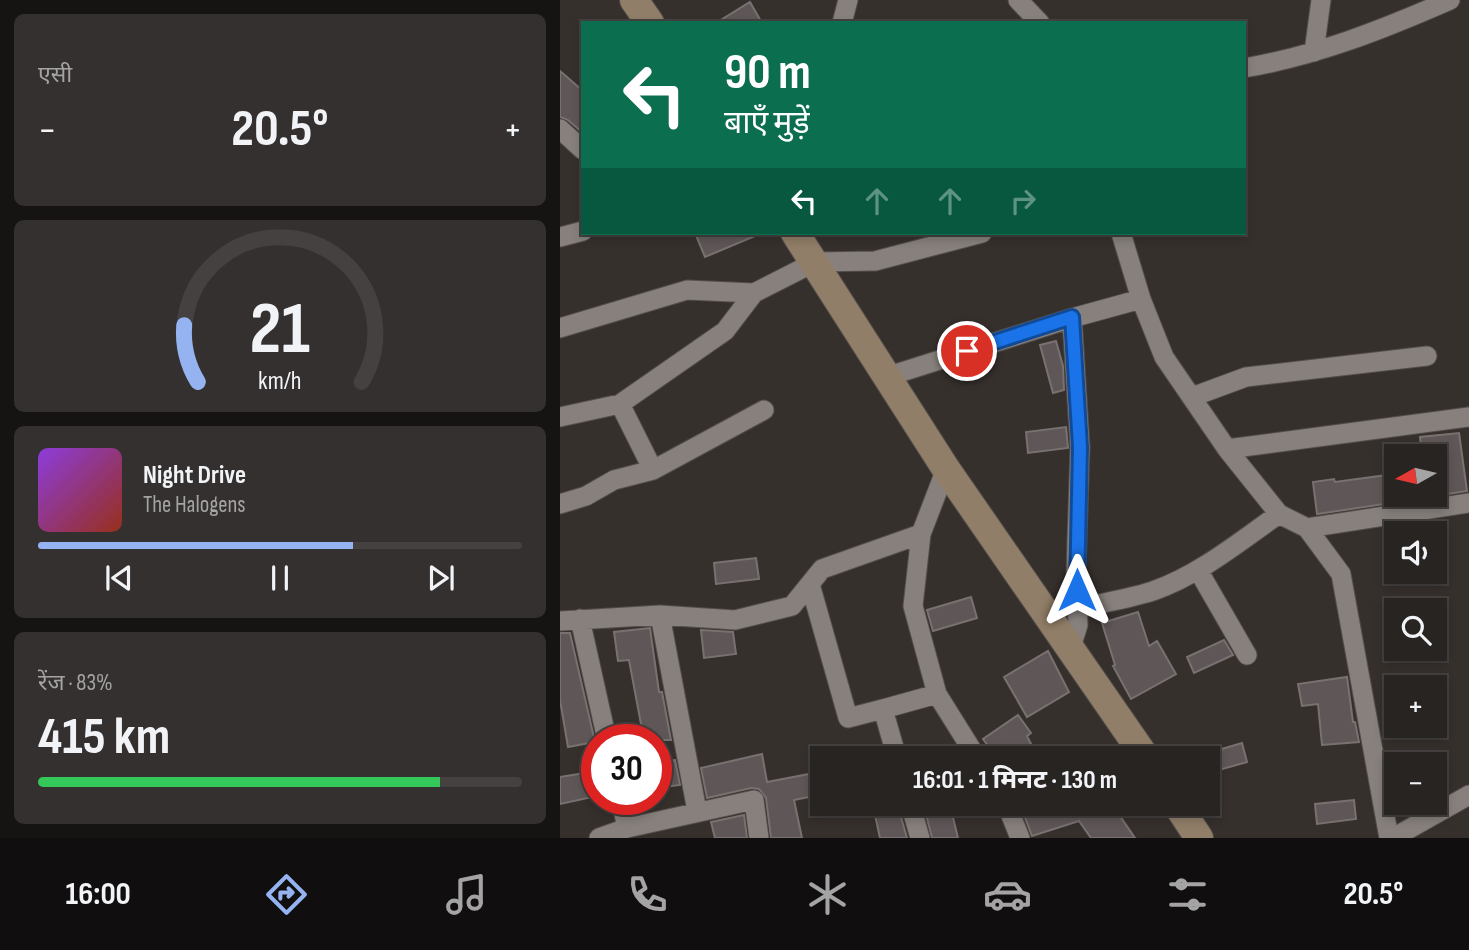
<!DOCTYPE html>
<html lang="hi">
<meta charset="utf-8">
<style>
body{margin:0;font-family:"Sofia Sans Condensed","Noto Sans Devanagari",sans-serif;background:#34302f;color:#f1f3f6;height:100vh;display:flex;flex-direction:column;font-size:26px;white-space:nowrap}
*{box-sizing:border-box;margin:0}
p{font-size:23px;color:#a5a4a5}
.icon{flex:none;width:38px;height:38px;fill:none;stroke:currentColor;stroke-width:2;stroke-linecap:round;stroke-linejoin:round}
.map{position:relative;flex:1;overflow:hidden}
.sheet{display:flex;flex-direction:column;gap:14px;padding:14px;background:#161413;width:560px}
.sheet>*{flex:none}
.top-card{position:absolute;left:21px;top:21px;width:665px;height:214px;border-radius:0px;box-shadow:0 4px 10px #0003,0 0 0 2px #444140;background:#0b6e4f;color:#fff;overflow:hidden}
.needle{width:46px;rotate:262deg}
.fabs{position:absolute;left:824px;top:444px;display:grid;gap:14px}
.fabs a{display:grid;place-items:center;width:63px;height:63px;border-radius:0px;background:#282422;box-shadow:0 4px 10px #0003,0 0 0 2px #444140;font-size:35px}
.speed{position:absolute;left:21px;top:724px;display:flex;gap:14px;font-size:35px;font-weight:700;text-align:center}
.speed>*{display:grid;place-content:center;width:91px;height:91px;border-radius:50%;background:#282422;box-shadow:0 4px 10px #0003,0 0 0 2px #444140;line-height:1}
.speed .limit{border:10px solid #d22;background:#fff;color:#111}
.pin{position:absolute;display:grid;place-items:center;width:60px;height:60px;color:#fff;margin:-30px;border:4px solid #fff;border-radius:50%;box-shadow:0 2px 7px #0007}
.me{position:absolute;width:77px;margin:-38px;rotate:0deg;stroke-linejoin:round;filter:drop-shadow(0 0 5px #0008)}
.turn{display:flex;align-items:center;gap:24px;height:147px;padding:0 28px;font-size:32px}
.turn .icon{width:91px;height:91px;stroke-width:2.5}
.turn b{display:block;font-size:49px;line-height:60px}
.lanes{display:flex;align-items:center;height:66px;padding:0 28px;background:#0003;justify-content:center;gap:35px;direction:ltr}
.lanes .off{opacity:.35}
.big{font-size:52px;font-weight:700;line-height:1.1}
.sheet .tile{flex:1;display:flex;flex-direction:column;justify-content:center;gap:10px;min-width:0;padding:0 24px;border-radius:10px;background:#34302f}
.sheet .dial{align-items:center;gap:0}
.dial svg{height:182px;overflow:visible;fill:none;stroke:#444140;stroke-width:7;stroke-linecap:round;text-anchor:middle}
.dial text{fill:#f1f3f6;stroke:none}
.song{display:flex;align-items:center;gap:21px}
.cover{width:84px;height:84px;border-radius:10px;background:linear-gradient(135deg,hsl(270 70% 55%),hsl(10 70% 35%))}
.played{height:7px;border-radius:4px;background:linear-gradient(90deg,#95b2f1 65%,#444140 65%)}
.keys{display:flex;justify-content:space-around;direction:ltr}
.heat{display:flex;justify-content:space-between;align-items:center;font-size:38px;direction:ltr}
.charge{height:10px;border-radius:5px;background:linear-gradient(90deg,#34c759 83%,#444140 0)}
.trip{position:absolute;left:250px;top:746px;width:410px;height:70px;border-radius:0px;background:#282422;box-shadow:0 4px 10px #0003,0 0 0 2px #444140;font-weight:700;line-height:70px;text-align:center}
.menu{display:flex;height:112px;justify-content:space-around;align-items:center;background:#100e0e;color:#a5a4a5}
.menu .icon{width:49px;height:49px}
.menu .selected{color:#95b2f1}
.menu b{font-size:32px;color:#f1f3f6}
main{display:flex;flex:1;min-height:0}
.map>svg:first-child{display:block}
.building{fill:#5f5757;stroke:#797170;stroke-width:2}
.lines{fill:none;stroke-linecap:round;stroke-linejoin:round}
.street-casing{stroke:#534e4b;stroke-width:21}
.secondary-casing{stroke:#534e4b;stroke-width:30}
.street{stroke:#87807d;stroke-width:19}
.secondary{stroke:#917e68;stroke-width:28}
.route-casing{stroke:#114b97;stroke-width:18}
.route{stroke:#1a73e8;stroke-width:12}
</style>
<main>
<section class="sheet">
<div class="tile"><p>एसी</p>
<div class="heat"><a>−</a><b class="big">20.5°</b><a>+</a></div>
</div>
<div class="tile dial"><svg viewBox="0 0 100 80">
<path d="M14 69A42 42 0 1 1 86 69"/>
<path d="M14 69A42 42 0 0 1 8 44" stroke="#95b2f1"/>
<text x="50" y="56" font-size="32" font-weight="700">21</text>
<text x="50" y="72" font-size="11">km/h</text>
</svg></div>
<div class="tile">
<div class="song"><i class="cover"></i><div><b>Night Drive</b><p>The Halogens</p></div></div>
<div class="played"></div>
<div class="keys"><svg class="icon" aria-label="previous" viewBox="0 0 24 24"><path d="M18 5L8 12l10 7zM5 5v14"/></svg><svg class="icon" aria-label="pause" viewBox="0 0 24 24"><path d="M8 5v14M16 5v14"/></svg><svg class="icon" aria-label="next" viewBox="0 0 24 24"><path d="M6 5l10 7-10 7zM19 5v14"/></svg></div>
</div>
<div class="tile"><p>रेंज · 83%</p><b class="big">415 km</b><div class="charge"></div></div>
</section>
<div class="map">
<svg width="909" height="838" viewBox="0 0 909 838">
<rect width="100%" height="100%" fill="#36302d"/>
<path class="building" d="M190,2L202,23H156Z
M0,71L23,91V133L8,120L0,117Z
M135,233H202L145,257Z
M496,341L503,366L504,390L493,393L480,345Z
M506,427L508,448L468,453L466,432Z
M899,433L907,491L875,496V457H862L860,437Z
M835,474L838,502L757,514L753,482L774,479L775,482Z
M196,558L199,579L156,584L154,563Z
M411,597L417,618L373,631L367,610Z
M578,612L589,646L597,641L616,674L571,699L553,666L555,665L542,623Z
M90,628L99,692H102L111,740H84L69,660L58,661L54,632Z
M141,630L173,632L176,654L144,658Z
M0,633H10L35,742L8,747L0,700Z
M664,640L673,655L634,673L627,657Z
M488,651L509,692L467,717L444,677Z
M787,677L793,722H795L799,742L762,745L758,704L742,706L738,684Z
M458,715L471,733L467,736L478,758H437L423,739Z
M682,743L687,762L648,773V753Z
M202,754L207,782L249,774L254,796L234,800L242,838H211L206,798L199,789L191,788L147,798L141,768Z
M115,760L120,785L96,788V762Z
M37,771V796L0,804V777Z
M794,800L796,819L757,824L755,804Z
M484,803H551L575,838H531L519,821L472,836L462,810Z
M390,805L398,838H372L365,810Z
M339,810L347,838H320L315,815Z
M184,815L187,838H155L151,822Z"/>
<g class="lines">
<g class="street-casing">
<path id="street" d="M458,0L480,23
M282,23L288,0
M754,52L761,0
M684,68C756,56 824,29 890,0
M0,129L23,150
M561,233L581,299L604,357L667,449L719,514L747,528L781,574L829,838
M0,237L23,231
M0,328L127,290L194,293
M329,376L512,318L581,299
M632,397L686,377L867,356
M0,417L60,404
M667,449L909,417
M93,470L204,410
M0,504L26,496L54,480L93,470L60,404L165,331L194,293L255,262L315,261L422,233
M747,528L909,503
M361,534L353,606L377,694L417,758
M638,570L687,655
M250,584L288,718L323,709
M518,608C543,603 568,599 593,591C639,575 679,542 719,514
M100,615L137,811
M20,619L47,740
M0,621L100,615L175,620L232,606L262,569L361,534L386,469
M511,647L518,625L516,572L520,447L512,318
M337,758L323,709L377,694
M61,800L67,828
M350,803L360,838
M446,803L460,838
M39,838L67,828L194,800L199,838
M833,838L909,795"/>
</g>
<g class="secondary-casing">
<path id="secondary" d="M74,0L90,23
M235,233L386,469L586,758
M616,803L639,838"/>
</g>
<use href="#street" class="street"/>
<use href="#secondary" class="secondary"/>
</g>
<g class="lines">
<g class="route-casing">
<path id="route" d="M407,351L512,317L520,447L517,590"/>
</g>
<use href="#route" class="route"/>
</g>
</svg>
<div class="fabs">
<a><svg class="needle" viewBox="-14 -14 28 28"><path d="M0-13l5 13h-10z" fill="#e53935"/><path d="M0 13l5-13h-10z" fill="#a5a4a5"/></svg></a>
<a><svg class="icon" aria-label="sound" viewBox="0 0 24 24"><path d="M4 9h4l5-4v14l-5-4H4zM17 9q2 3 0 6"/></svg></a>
<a><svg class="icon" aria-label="search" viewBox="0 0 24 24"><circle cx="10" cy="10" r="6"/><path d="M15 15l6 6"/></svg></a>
<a>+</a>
<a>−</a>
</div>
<div class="speed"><div class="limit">30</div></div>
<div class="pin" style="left:407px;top:351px;background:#d93025"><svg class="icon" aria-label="arrive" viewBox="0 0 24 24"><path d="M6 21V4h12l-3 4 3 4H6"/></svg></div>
<svg class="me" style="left:517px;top:590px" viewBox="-20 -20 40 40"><path d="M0-17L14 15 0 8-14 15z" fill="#1a73e8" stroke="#fff" stroke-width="4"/></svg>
<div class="trip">16:01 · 1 मिनट · 130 m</div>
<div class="top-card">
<div class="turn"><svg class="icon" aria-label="left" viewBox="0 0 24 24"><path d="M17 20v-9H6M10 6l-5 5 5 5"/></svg><div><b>90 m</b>बाएँ मुड़ें</div></div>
<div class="lanes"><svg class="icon" aria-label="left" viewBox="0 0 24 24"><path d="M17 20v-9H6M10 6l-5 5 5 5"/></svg><svg class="icon off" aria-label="ahead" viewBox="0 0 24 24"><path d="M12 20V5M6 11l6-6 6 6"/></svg><svg class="icon off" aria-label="ahead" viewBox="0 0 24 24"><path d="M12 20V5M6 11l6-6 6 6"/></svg><svg class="icon off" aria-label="right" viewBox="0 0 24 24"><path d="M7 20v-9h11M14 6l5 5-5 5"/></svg></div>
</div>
</div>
</main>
<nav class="menu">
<b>16:00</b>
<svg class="icon selected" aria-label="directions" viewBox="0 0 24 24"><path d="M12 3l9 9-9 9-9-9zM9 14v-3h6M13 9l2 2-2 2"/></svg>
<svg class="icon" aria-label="music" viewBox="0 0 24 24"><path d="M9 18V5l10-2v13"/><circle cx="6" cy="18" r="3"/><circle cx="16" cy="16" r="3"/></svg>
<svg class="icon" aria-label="phone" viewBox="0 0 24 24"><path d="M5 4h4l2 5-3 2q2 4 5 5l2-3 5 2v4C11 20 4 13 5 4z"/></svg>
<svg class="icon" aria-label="climate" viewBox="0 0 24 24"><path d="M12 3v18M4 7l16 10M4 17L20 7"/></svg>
<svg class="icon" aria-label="car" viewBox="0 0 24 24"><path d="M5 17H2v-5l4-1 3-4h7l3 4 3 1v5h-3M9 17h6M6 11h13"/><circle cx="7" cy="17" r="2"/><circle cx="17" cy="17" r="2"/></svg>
<svg class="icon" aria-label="filters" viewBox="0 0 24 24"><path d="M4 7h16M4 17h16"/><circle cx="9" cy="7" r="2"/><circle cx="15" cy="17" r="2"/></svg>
<b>20.5°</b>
</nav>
